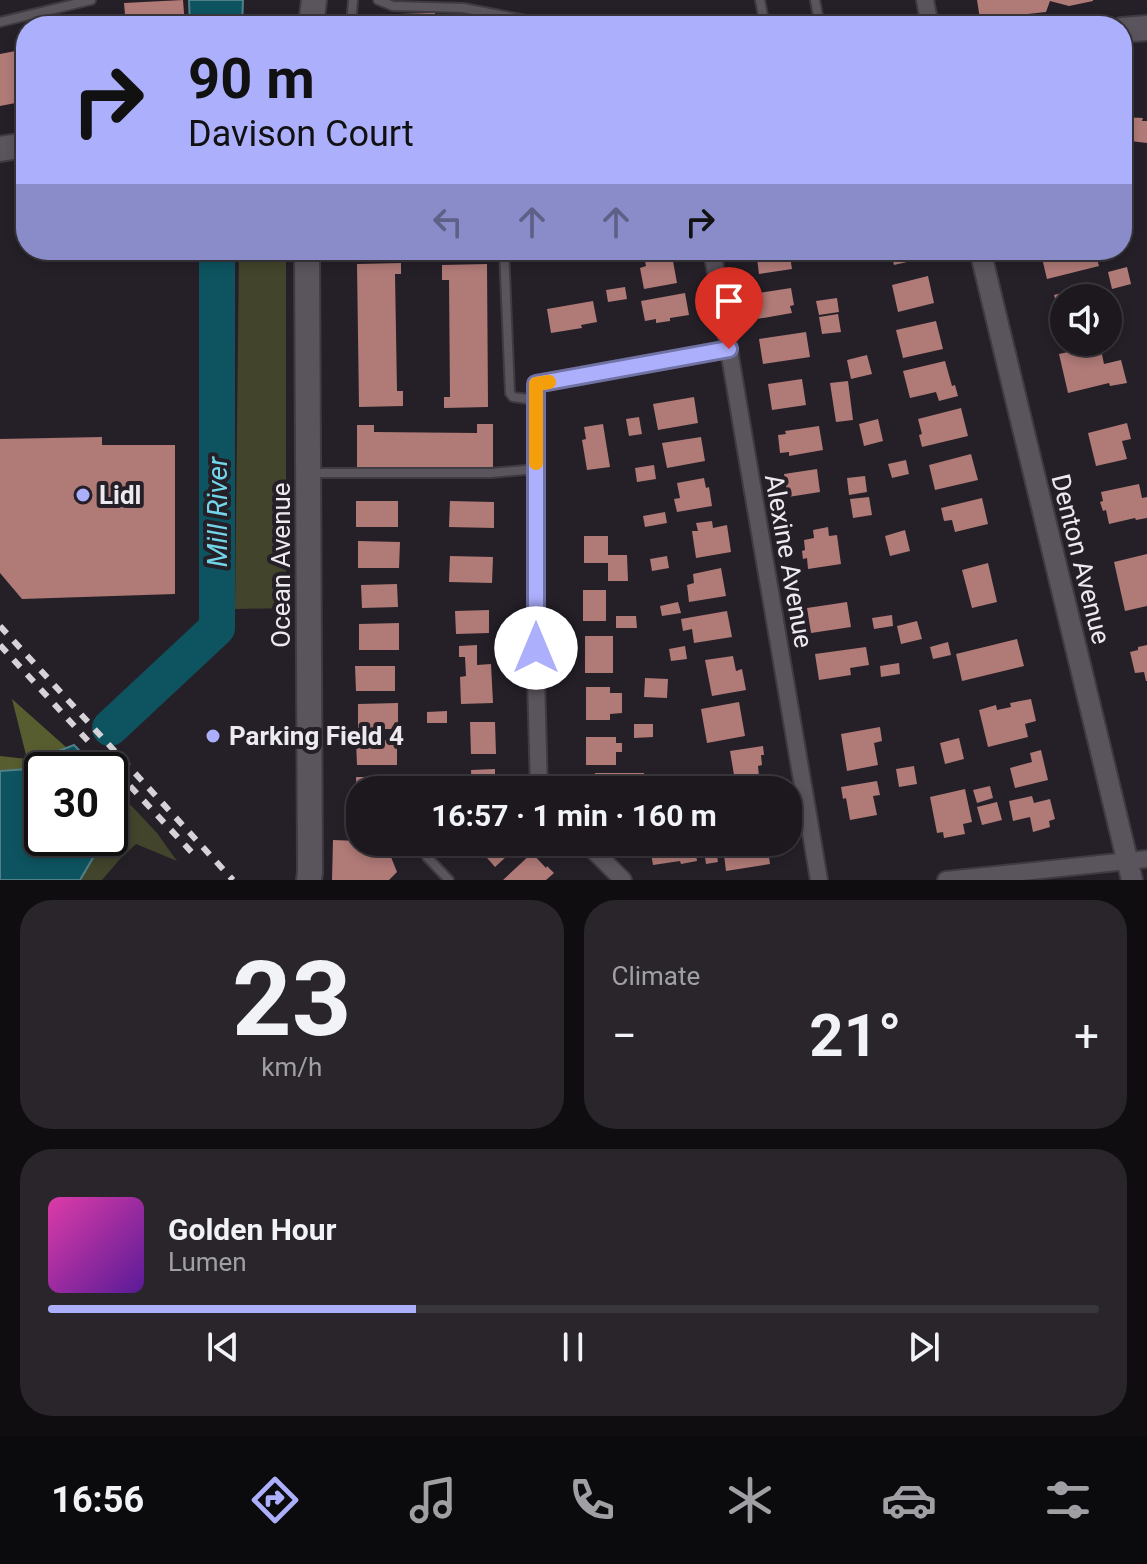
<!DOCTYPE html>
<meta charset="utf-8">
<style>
body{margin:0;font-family:Roboto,sans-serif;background:#29252b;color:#f1f3f6;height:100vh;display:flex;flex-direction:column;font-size:30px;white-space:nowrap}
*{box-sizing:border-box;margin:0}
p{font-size:26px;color:#a0a0a4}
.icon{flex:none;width:44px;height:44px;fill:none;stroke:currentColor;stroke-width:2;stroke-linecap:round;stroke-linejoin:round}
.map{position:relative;height:880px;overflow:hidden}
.panel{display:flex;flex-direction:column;gap:20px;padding:20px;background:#0f0d10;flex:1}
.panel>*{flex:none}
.guide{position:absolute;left:16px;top:16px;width:1116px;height:244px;border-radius:32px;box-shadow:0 4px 12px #0003,0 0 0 2px #3a373c;background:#acaffb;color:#111;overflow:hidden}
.controls{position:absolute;left:1050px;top:284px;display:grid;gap:16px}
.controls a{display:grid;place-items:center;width:72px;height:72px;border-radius:50%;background:#1c181e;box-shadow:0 4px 12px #0003,0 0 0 2px #3a373c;font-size:40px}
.speed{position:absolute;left:24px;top:752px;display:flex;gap:16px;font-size:40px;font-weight:700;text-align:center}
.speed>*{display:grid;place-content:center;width:104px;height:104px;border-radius:50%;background:#1c181e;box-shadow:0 4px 12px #0003,0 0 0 2px #3a373c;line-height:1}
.speed .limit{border:4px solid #111;border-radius:12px;background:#fff;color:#111}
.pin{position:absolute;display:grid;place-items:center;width:68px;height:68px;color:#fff;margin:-82px -34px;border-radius:50% 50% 50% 0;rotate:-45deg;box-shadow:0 0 8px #0007}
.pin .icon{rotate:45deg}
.me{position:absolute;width:88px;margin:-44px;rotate:0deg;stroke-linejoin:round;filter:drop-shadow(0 0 6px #0008)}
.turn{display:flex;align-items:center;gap:28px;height:168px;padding:0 40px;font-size:36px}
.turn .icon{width:104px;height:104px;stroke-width:2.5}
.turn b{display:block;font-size:56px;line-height:68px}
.lanes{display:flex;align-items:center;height:76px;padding:0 40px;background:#0003;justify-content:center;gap:40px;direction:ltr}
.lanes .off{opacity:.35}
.big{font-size:60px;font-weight:700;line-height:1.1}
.panel .card{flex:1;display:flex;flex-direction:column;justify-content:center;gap:12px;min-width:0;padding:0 28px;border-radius:32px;background:#29252b}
.panel .dial{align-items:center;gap:0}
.dial b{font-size:104px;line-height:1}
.song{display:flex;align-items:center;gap:24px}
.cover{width:96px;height:96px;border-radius:12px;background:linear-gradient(135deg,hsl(320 70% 55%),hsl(270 70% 35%))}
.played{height:8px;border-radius:4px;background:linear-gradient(90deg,#acaffb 35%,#3a373c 35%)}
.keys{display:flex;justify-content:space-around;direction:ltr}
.heat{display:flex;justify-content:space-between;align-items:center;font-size:44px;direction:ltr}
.panel .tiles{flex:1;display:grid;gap:20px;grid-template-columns:1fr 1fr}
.card:last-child{grid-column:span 2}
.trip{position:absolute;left:346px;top:776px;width:456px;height:80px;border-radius:32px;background:#1c181e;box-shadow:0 4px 12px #0003,0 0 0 2px #3a373c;font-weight:700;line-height:80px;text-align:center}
.dock{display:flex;height:128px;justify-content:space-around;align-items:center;background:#0b0a0c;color:#a0a0a4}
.dock .icon{width:56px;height:56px}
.dock .selected{color:#acaffb}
.dock b{font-size:36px;color:#f1f3f6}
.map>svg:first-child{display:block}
.green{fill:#42452b}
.forest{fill:#575d2f}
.water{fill:#0d5460;stroke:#50818b;stroke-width:2}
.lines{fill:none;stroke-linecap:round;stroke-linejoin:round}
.river{stroke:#0d5460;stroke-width:36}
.building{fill:#b07a77}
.service-casing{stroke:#3f3b42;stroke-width:12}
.minor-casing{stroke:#3f3b42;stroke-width:20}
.tertiary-casing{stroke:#3f3b42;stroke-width:24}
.secondary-casing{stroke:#3f3b42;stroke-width:28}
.service{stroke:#5a545d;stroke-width:8}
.minor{stroke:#5a545d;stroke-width:16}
.tertiary{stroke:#5a545d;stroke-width:20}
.secondary{stroke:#5a545d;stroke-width:24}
.rail{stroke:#d5d2d8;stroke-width:6;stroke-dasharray:10 10;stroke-linecap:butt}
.route-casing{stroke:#7072a3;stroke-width:20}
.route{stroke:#acaffb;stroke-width:14}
.slow{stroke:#f59e0b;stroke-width:14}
.poi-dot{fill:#acaffb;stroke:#252028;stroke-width:3}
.labels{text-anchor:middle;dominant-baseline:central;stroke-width:8;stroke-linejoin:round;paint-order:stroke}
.poi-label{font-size:26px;font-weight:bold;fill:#ece9ef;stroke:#252028;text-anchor:start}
.street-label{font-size:26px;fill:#ece9ef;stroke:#252028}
.water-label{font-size:28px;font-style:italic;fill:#72d5e9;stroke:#252028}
</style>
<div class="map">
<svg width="1147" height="880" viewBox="0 0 1147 880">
<rect width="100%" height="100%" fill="#252028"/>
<path class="green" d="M239,250H286V608L235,609Z
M110,783L157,833L177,861L136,844L120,859L102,880H80L101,844L100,838H110Z"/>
<path class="forest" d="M12,699L67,748L51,754L44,765L28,769L0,771V756L27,759Z"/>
<path class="water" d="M189,0H243L242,26H190Z
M74,745L94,766L92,770H42V838H100L101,844L80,880H0V771L28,769L44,765L51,754Z"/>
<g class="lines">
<path class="river" d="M110,728L217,628V250"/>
</g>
<path class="building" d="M183,0L185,26H126L124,3Z
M977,0H1093V1L1069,6L1050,1L1046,12L980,19Z
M435,13V26H363V15Z
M26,49V101L0,106V54Z
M1122,117L1143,118L1142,121H1147V143L1130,141V157H1122Z
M663,250H671L677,283L644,289L640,268L646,266L645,261L651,260L650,253Z
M756,250H789L792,269L759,274Z
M831,250H849L851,256L834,260Z
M890,250H922L924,258L894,265Z
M1056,250H1081L1082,254L1095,251L1099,266L1047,279L1041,254Z
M401,263V274H395L397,391H403V406L359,407L357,264Z
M487,264L488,407L444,408V397H450L449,280H442V265Z
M1127,267L1131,284L1112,289L1108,272Z
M928,276L934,303L898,312L892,285Z
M1090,286L1093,298H1064V323L1061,324L1060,317L1055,318L1052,306L1057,305L1054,295Z
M625,287L627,299L608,302L606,290Z
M791,288L794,305L790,306L792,313L757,319L753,294Z
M685,293L689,315L670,318V321L656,323V319L645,321L641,301Z
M837,298L839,312L819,315L816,301Z
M593,301L597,322L581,325L582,328L551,333L547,309Z
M838,314L841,332L822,334L819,317Z
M936,321L943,349L903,358L896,330Z
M806,332L810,357L763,364L759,339Z
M1100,345L1104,364L1121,360L1127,383L1110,386L1109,383L1068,393L1059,354Z
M867,355L872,374L851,379L847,360Z
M945,361L952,386L955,385L958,396L939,401L936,392L910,398L903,371Z
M802,379L806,405L772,410L768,384Z
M848,381L853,420L836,422L830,383Z
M694,397L698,423L658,430L653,404Z
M961,408L968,436L922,447L919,435L922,434L918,419Z
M639,417L642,434L629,436L626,419Z
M878,419L883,441L864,446L859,424Z
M1127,423L1131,439L1122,441L1127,459L1096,466L1088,433Z
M477,424H493V467H357V425H374V432L477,433Z
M603,424L610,467L587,470L582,440L586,439L584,427Z
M819,426L823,450L789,456V452L780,453L778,435L786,434L785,431Z
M102,437V445H175V594L22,599L0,573V439Z
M701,437L705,461L667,468L662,443Z
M971,454L978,480L935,490L929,465Z
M906,460L909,474L892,478L888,464Z
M654,465L656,479L637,482L635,468Z
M817,469L820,492L788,497L784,474Z
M865,476L867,492L849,495L847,478Z
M704,478L706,488L709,487L712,506L677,512L674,499L680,498L677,483Z
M1139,484L1142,498L1147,497V518L1136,520L1135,518L1109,524L1106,510L1103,511L1100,502L1103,501L1101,492Z
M869,497L872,515L853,518L850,499Z
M982,498L988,524L955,532L952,520L944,521L941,508Z
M356,501H398V527H356Z
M450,501L494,502V528L449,527Z
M665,512L667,523L645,527L643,516Z
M712,521L713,528L727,525L731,552L696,558L692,531H698L696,523Z
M828,527L829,536L837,535L841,564L808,569L807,558L803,559L802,551L805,550L804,540L814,538L813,530Z
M905,530L910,551L890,556L885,536Z
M584,536H608V555H627L628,581H608V563H584Z
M358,541L400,542L399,568H358Z
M1147,554V606L1125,611L1114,562Z
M450,556L493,557L492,583L449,582Z
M667,556L669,568L652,571L650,559Z
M988,563L997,602L972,608L962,570Z
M721,568L726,596L689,602L687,585L694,583L693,574Z
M397,584L398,607L362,608L361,585Z
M583,590H606V621H583Z
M678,602L681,613L662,616L660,606Z
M847,602L851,627L811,633L807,608Z
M489,610V633L456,634L455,611Z
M727,611L732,637L694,643L692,629L683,631L681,619Z
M892,615L893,626L874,629L872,618Z
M616,616H636L637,628H616Z
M917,621L922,639L901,644L897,626Z
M399,623V650H359V624Z
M585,636H613V673H585Z
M1017,639L1024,666L962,681L956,654Z
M948,642L951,655L933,659L930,647Z
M477,645V665L491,664L493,703L461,704L460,677L466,676L465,657H459V646Z
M1147,645V681H1146L1144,672L1135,673L1130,652L1138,650V647Z
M685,646L687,659L671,661L669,649Z
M866,647L869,665L850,668L851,675L819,680L815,654Z
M733,656L736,671L742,669L746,690L712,696L705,660Z
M899,663L900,674L881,677L880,666Z
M355,666H395V691H356Z
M645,678L668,679L667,698L644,697Z
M586,687H610V693H622V713L610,714V720H586Z
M1031,699L1036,721L1025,724L1028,737L988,747L979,710L996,705L997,710L1011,707L1010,703Z
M739,702L745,736L707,743L701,709Z
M398,703V729H358V704Z
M447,711V723H427V712Z
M470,722H495L496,754H471Z
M634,724H653V737L634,738Z
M880,727L882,741L874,743L878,765L847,771L841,734Z
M586,737H616V743H622V752H616V765H586Z
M959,738L964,759L945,764L940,743Z
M397,740V765H357L356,741Z
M763,746L764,755H761L762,765L758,766L759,776L752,777L753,784L736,787L730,751Z
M1041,750L1048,780L1015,788L1010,768L1032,762L1030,753Z
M914,766L917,784L899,787L896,769Z
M495,769V790H472L471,770Z
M595,773H644V790H600V788H594Z
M356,777H398V790H360V802H357Z
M877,781L880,795L873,796L877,815L850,820L846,798L843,799L841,787Z
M990,786L993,798L977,803L973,790Z
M965,789L972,822L963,824L965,834L944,838L943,832L937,833L930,797Z
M1032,796L1034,803L1050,799L1055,819L1049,821L1050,827L1033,832L1030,817L1013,821L1009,801Z
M997,802L1002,820L982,825L977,807Z
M356,813H360V838H357Z
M333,840L385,842L397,872L389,880H332Z
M473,842H513L517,847L495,867Z
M649,842H694L697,861L681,864L680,861L653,865Z
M730,842H767L770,864L726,871L724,855L731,853Z
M715,843L718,862L706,864L703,845Z
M532,853L546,868L547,866L554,873L546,880H503Z"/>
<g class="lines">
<g class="service-casing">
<path id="service" d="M378,0L393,6L463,8L558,26
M760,0L765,26
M815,0L820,26
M0,22L91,0
M351,26L353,0
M504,250L510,393L513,397L535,400
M313,473H491L536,469
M427,857L449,880"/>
</g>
<g class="minor-casing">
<path id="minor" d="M925,0L930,26
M712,250L819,880
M539,790L536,678V384L729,349
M585,842L623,880
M946,880L1147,859"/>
</g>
<g class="tertiary-casing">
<path id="tertiary" d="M980,250L1132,880"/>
</g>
<g class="secondary-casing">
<path id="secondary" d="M311,26L314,0
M1122,30L1147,28
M0,149L26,145
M307,250L310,872L309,880"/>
</g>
<use href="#service" class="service"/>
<use href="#minor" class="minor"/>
<use href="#tertiary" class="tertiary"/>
<use href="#secondary" class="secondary"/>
<path class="rail" d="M0,626L233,880
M0,645L89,742
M130,786L198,859"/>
</g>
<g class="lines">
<g class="route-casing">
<path id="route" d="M536,648V384L729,349"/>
</g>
<use href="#route" class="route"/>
<path class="slow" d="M536,463V384L549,382"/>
</g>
<g class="poi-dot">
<circle cx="83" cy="495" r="8"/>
<circle cx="213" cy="736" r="8"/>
</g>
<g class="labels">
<g class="poi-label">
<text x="99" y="495">Lidl</text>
<text x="229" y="736">Parking Field 4</text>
</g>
<g class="street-label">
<text transform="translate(1081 559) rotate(76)">Denton Avenue</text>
<text transform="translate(789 561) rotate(80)">Alexine Avenue</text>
<text transform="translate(281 565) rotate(-90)">Ocean Avenue</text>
</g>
<g class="water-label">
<text transform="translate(217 512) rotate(-90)">Mill River</text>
</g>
</g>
</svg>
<div class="controls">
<a><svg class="icon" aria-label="sound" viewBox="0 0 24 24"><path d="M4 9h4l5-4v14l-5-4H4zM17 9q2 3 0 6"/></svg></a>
</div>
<div class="speed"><div class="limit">30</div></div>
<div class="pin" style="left:729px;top:349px;background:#d93025"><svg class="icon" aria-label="arrive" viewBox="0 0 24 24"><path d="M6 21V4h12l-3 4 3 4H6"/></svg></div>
<svg class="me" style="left:536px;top:648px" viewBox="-20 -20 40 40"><circle r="19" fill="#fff"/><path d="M0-13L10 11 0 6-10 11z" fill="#acaffb"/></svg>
<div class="trip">16:57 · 1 min · 160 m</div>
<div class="guide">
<div class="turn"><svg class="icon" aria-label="right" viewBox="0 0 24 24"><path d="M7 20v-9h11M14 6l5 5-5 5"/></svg><div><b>90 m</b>Davison Court</div></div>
<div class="lanes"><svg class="icon off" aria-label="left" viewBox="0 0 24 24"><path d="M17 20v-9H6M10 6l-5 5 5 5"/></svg><svg class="icon off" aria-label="ahead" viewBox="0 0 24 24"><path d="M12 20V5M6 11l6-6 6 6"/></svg><svg class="icon off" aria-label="ahead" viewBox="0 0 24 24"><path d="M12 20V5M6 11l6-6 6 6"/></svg><svg class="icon" aria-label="right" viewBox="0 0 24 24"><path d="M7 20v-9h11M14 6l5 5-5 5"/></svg></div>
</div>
</div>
<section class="panel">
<div class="tiles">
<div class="card dial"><b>23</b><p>km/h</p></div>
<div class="card"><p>Climate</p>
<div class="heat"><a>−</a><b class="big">21°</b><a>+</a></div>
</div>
<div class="card">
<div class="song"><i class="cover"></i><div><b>Golden Hour</b><p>Lumen</p></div></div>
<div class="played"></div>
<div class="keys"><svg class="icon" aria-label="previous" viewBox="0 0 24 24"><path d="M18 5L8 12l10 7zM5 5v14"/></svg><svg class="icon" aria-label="pause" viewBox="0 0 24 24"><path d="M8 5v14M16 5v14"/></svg><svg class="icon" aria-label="next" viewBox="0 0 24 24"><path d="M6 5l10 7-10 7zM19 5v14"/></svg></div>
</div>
</div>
</section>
<nav class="dock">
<b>16:56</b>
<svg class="icon selected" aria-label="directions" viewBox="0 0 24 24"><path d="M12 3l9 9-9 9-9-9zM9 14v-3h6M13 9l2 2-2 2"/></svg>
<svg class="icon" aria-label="music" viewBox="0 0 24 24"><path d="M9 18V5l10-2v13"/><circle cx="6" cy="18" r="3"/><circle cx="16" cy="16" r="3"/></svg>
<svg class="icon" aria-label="phone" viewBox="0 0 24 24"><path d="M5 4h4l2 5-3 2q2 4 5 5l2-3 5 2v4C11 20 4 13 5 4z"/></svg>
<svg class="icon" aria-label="climate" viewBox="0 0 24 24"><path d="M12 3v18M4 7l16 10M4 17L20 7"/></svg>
<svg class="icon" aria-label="car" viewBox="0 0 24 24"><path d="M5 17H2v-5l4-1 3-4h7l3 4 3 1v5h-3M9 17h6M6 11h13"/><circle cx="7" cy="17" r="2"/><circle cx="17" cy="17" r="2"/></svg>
<svg class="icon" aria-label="filters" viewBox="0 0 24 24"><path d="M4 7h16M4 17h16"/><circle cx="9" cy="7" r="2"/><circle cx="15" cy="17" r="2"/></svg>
</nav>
